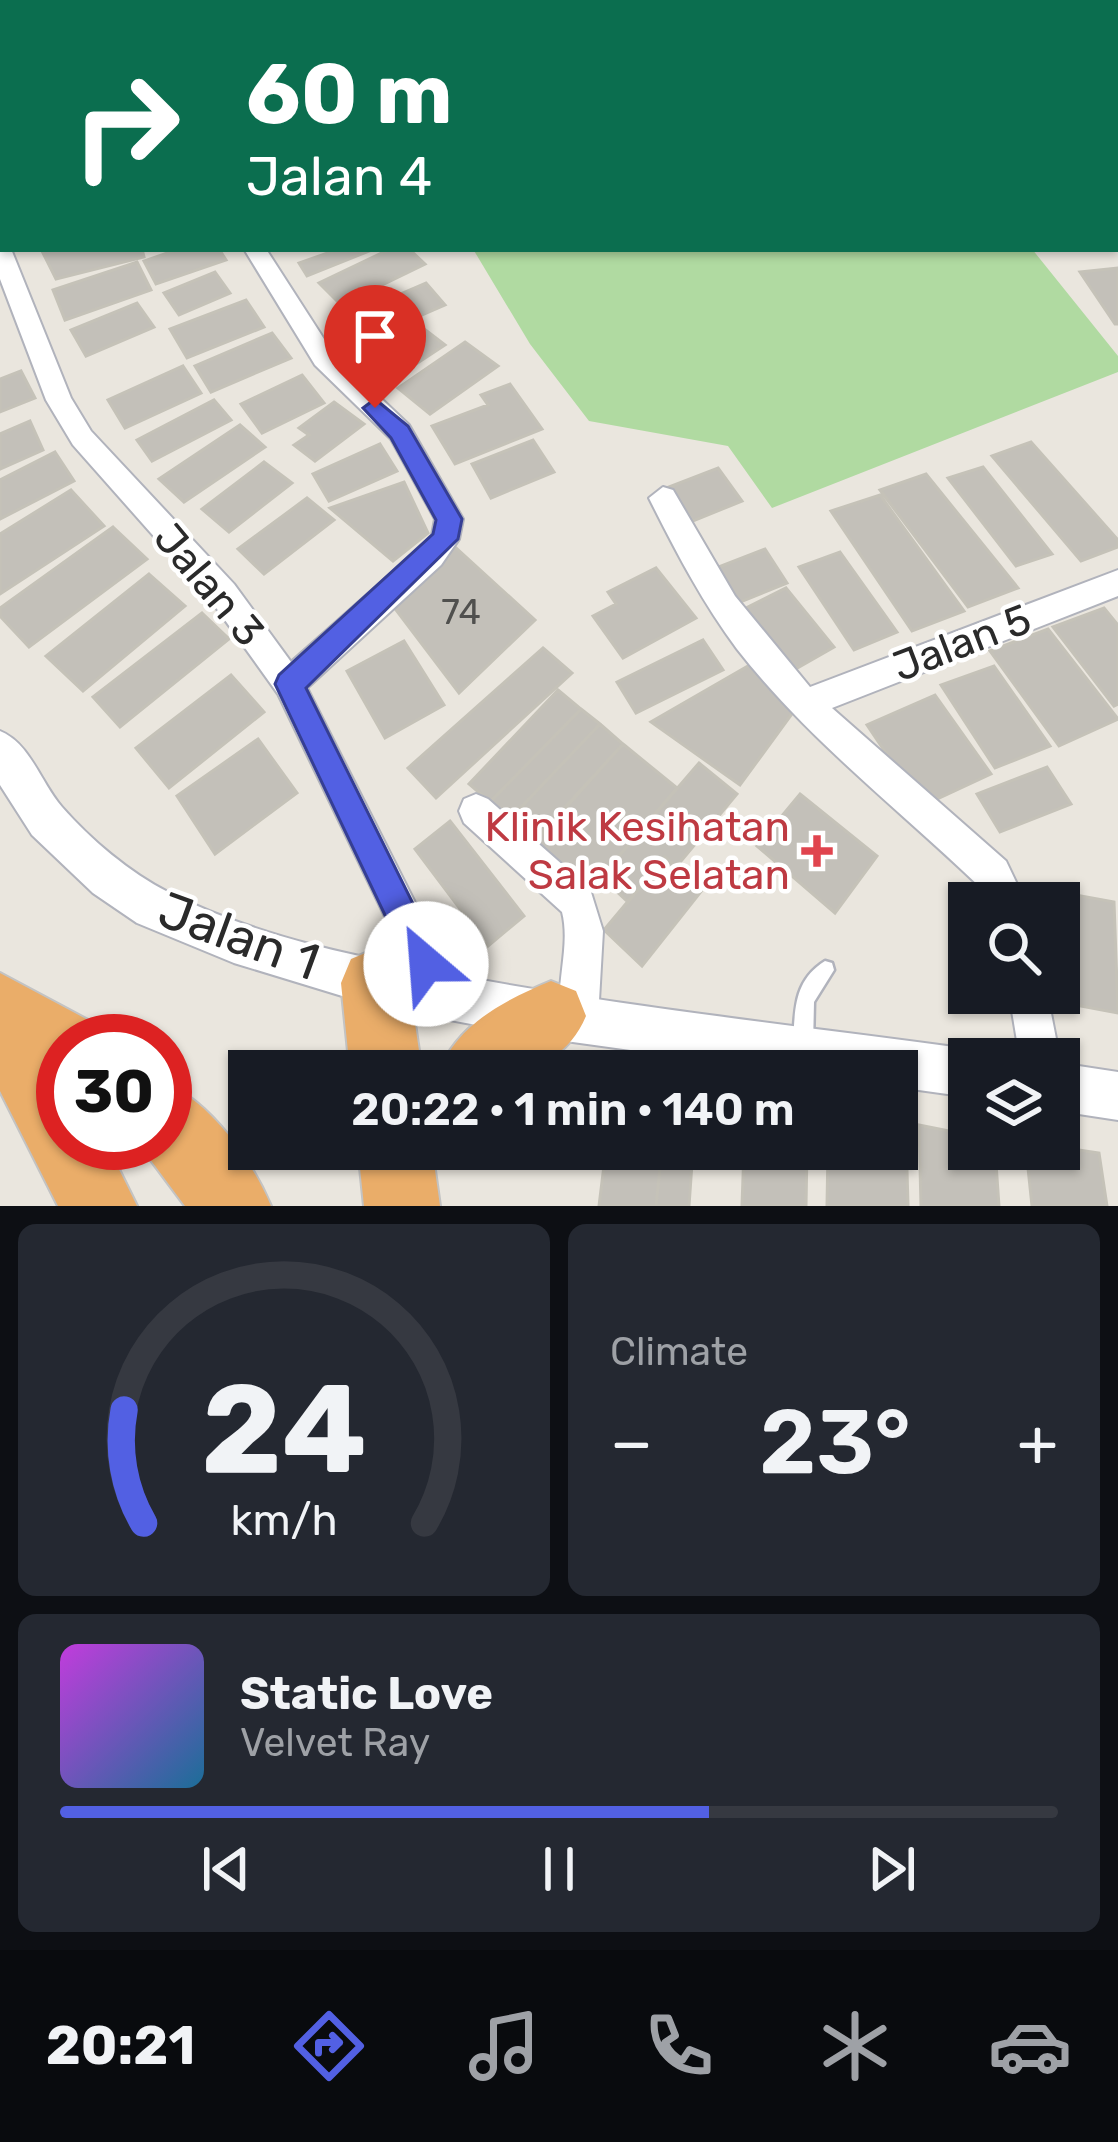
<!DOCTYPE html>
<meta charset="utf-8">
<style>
body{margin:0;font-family:Rubik,sans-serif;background:#242831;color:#f1f3f6;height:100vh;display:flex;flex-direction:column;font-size:45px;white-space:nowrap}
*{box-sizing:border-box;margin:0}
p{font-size:39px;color:#9ea1a6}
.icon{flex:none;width:66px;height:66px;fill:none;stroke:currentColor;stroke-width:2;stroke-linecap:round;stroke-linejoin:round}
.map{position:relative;height:1206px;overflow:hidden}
.panel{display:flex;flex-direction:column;gap:18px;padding:18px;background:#0d0f14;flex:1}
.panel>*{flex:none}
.top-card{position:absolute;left:0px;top:0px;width:1119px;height:252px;box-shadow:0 3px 9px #0004;background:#0b6e4f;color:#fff;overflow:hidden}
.tools{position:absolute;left:948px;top:882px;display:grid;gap:24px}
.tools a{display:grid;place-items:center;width:132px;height:132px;border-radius:0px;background:#171b24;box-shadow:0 3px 9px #0004;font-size:60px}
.speed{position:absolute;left:36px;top:1014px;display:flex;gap:24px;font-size:60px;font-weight:700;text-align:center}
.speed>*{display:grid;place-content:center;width:156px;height:156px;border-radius:50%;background:#171b24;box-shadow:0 3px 9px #0004;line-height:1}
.speed .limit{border:18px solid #d22;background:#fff;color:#111}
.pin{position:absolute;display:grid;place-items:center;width:102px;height:102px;color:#fff;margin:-123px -51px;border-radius:50% 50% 50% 0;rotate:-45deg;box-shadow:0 0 12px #0007}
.pin .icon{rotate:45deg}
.me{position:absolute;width:132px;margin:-66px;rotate:333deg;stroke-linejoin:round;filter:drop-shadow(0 0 9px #0008)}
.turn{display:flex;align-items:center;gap:42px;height:252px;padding:0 48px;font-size:54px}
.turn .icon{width:156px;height:156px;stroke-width:2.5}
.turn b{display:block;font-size:84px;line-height:102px}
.big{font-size:90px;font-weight:600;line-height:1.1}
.panel .card{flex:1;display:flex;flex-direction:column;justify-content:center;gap:18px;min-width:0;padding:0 42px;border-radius:18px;background:#242831}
.panel .dial{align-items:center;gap:0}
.dial svg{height:312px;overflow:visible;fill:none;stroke:#363941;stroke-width:7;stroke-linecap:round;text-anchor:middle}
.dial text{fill:#f1f3f6;stroke:none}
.song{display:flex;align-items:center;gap:36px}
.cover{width:144px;height:144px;border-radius:18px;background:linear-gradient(135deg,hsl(290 70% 55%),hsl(200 70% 35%))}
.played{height:12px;border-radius:6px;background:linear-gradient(90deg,#5260e3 65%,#363941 65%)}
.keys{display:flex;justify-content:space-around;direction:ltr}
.heat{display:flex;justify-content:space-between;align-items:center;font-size:66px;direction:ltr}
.panel .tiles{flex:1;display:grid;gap:18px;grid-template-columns:1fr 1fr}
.card:last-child{grid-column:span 2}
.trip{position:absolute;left:228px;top:1050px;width:690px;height:120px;border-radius:0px;background:#171b24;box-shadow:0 3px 9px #0004;font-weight:600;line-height:120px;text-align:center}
.tab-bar{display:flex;height:192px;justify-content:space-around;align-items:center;background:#090b0e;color:#9ea1a6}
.tab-bar .icon{width:84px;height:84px}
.tab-bar .active{color:#5260e3}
.tab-bar b{font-size:54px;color:#f1f3f6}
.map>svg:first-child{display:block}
.green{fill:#b0daa1}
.building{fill:#c3c0b9;stroke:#c5c2b8;stroke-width:3}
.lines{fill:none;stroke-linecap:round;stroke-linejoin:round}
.service-casing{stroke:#b1b3bc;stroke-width:5}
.minor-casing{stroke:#b1b3bc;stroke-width:4}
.tertiary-casing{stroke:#b1b3bc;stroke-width:4}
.motorway-casing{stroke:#c3c3c3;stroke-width:4}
.service{fill:#fff;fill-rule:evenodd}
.minor{fill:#fff;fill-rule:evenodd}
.tertiary{fill:#fff;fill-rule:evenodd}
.motorway{fill:#eaad69;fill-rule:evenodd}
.route{fill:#5260e3;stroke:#353e94;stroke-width:3}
.health-dot{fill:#e0444e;stroke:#fff;stroke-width:4.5}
.labels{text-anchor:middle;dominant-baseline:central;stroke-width:9;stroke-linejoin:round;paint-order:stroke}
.number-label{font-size:36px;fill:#50504e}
.street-label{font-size:42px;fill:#2a2a2a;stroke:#fff}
.health-label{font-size:42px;fill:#be3a42;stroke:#fff;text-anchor:end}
.near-street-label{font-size:51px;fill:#2a2a2a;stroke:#fff}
</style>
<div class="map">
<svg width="1118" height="1206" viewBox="0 0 1118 1206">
<rect width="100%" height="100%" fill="#eae6de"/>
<path class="green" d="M648,0H1118V134L1116,3H633Z
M473,249H1032L1118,356V372L772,508L728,446L589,421L530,344Z"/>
<path class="building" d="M41,249H142L144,257L56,279Z
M179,249H219L226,260L156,284L144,261Z
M374,249L307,276L299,263L339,249Z
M390,249H409L425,264L341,305L319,283Z
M137,262L151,290L65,320L53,290Z
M1118,268V324H1115L1080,272Z
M215,272L230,293L179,315L164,293Z
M426,283L445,305L353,345L335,322Z
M246,300L264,327L187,358L170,329Z
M137,303L154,327L86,356L71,330Z
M415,322L445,345L381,387L350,363Z
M272,333L291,358L211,392L195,366Z
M465,342L498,366L430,414L398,388Z
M183,366L201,393L125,428L108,400Z
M21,371L35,398L0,412V379Z
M302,375L324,403L262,433L241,404Z
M510,384L542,429L455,464L432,426L488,405L481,395Z
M214,400L231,420L152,461L137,440Z
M334,402L364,424L315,461L294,445L309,435L299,428Z
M30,421L43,450L0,469V434Z
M240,425L265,447L184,502L159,479Z
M533,440L554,472L491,498L472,464Z
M1031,442L1118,540V547L1081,561L992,456Z
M380,444L397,471L329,501L313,474Z
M55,452L74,481L0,519V480Z
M264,462L292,483L229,532L202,509Z
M983,467L1052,554L1016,566L948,478Z
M718,468L742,501L693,521L669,487Z
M926,474L1018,588L968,607L880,490Z
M404,482L428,533L393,561L330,508Z
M71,490L104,526L0,594V534Z
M880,495L964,611L912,631L831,511Z
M307,498L334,520L264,574L238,549Z
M113,527L147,559L29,647L0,616V608Z
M454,546L535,620L459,693L390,602Z
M765,549L787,583L738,603L716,568Z
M840,552L897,632L854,650L799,567Z
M656,568L696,618L623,658L593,616L616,604L608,592Z
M149,574L185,606L83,691L46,656Z
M786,588L834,647L792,671L744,609Z
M1104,608L1118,625V704L1114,706L1053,627Z
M202,613L229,639L120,727L93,697Z
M1048,629L1118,719L1059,746L990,651Z
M703,640L723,670L636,713L617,682Z
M404,641L444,705L385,738L347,671Z
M543,648L572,673L436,798L408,768Z
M755,662L794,711L740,785L651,722Z
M994,666L1050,746L995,768L941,685Z
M231,675L264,712L169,788L136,748Z
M558,690L581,709L490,802L469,784Z
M935,695L991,774L937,799L900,774L867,725Z
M581,709L600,724L510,819L490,802Z
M600,724L623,744L531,844L510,819Z
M258,739L297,793L215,854L177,796Z
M623,744L677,788L588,892L534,843Z
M699,763L737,794L676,867L665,857L628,902L601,877Z
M1047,767L1071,804L1000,832L977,794Z
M800,794L877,856L835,913L757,846Z
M450,821L524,916L488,946L415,849Z
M665,857L703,889L642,966L604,930Z
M1059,892L1114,902L1118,1013L1070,1004Z
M919,1125L969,1135V1149H995L999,1206H921Z
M897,1133L906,1135L908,1206H827L828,1149H897Z
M1059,1147L1099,1153L1107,1206H1032L1026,1149Z
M606,1149H662L656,1206H599Z
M662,1149H693L689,1206H656Z
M744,1149H807L806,1206H742Z"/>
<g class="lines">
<g class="service-casing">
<path id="service" d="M23,0H33L36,3H26Z
M46,0H54L55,3H47Z
M299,0H316L310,3H293Z
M540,0H556L550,3H534Z
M825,961L832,963L834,970L814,1002L813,1045L810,1052L803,1055L796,1052L793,1045C795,1011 793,981 825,961Z"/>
</g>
<g class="minor-casing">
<path id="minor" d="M0,159H3L0,172Z
M0,242L3,249H11L71,398L91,431L234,584L291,662L421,547L432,535L435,519L391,439L315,365L244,249H266L333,353L409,425L463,519L459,539L441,565L307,688L454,980L460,993L454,1006L441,1012L428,1006L278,694L212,602L73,445L46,400L0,279Z
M663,487L673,490L735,596L810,687L1118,570V596L832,708L1006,861L1026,903H989L980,887C899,809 807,739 737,649C702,602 675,550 649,498Z
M476,794L488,799L590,889L603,931L598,1018L593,1032L579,1037L565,1032C550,995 572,951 562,912L464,823L459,811L464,799Z
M1009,993H1047L1060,1059L1059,1061L1020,1059Z"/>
</g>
<g class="tertiary-casing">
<path id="tertiary" d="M0,731C30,743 41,783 62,807C90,839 130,873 168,892C258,938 366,959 465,977C632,1008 801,1026 969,1049L987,1059H969V1097L897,1087V1071H782L551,1039L375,1006L234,963L137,923L93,893L32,835L0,785Z
M1059,1063L1118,1072V1120L1059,1111Z"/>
</g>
<g class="motorway-casing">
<path id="motorway" d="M375,949L399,959L409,983L422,1071H350L341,983L351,959Z
M0,973L88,1020L97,1041H63V1143H106L137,1206H58L0,1091Z
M551,981L576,991L586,1016C559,1080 498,1071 439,1071C459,1023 505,1000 551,981Z
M165,1083C211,1102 252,1161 271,1206H185L138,1143H165Z
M358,1149H432L440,1206H364Z"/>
</g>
<use href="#service" class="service"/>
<use href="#minor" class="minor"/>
<use href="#tertiary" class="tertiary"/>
<use href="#motorway" class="motorway"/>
</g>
<path class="route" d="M375,399L408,426L462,519L458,539L306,688L443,964L438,976L426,981L414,976L275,684L279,675L433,534L436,520L391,438L363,408Z"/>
<path class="health-dot" d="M811 833h12v12h12v12h-12v12h-12v-12h-12v-12h12z"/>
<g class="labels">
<g class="number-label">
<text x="461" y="611">74</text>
</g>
<g class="street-label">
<text transform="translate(209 585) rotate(50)">Jalan 3</text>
<text transform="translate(962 643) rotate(-21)">Jalan 5</text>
</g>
<g class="health-label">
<text x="790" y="827">Klinik Kesihatan<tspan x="790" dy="48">Salak Selatan</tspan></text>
</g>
<g class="near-street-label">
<text transform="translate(239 936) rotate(20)">Jalan 1</text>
</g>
</g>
</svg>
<div class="tools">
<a><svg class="icon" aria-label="search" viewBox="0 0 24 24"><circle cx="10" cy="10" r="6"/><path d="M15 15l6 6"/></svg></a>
<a><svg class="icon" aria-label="layers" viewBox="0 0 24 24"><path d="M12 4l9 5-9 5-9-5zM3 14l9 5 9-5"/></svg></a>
</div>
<div class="speed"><div class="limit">30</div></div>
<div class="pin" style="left:375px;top:408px;background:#d93025"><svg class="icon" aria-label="arrive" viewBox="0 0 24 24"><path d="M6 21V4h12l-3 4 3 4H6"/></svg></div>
<svg class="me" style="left:426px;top:964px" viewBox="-20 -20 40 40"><circle r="19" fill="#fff"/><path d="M0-13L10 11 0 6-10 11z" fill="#5260e3"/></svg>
<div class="trip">20:22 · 1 min · 140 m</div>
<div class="top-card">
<div class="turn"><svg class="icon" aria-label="right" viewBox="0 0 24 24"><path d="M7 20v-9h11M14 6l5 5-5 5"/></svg><div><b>60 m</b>Jalan 4</div></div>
</div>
</div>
<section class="panel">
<div class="tiles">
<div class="card dial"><svg viewBox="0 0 100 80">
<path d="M14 69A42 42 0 1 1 86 69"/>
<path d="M14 69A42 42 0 0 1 9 40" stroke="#5260e3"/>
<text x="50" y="56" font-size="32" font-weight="700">24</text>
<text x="50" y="72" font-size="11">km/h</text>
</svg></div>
<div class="card"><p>Climate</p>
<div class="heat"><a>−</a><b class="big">23°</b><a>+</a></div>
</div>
<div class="card">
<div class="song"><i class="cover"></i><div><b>Static Love</b><p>Velvet Ray</p></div></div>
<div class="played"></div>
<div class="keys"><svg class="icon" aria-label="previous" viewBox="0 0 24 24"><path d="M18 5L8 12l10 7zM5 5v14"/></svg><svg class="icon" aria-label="pause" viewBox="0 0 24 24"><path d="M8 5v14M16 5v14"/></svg><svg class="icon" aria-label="next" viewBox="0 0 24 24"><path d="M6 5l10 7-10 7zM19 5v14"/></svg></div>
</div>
</div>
</section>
<nav class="tab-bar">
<b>20:21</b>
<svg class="icon active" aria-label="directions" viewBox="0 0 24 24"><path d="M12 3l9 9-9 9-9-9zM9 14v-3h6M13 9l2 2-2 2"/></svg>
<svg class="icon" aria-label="music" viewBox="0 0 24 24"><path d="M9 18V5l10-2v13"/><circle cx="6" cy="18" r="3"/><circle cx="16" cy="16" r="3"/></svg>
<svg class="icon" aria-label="phone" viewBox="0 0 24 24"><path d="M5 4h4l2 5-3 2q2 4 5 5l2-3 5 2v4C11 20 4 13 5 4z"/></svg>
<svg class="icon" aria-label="climate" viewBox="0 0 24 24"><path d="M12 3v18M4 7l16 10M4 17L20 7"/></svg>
<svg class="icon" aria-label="car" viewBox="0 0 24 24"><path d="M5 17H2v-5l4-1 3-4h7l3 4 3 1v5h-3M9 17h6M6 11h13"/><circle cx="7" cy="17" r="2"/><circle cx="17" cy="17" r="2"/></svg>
</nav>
